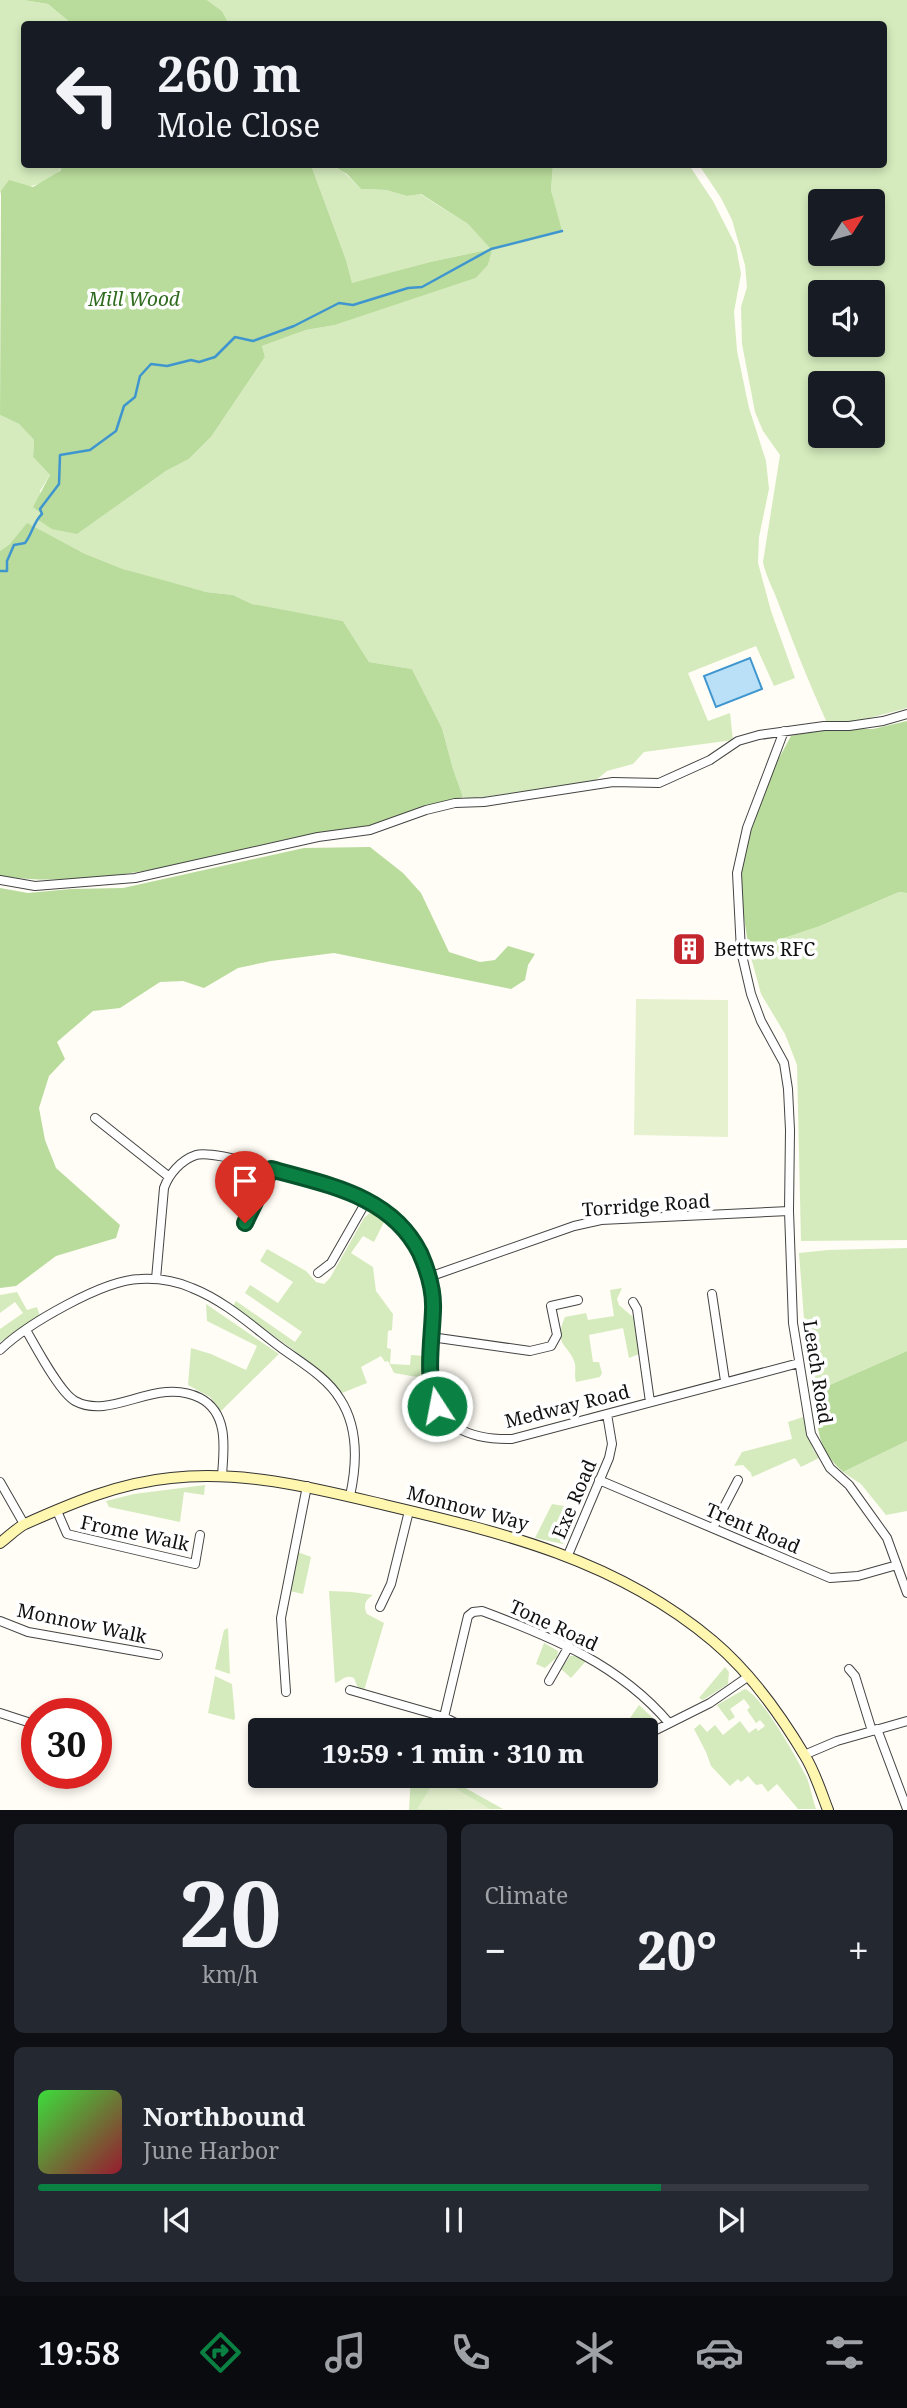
<!DOCTYPE html>
<meta charset="utf-8">
<style>
body{margin:0;font-family:"Noto Serif",serif;background:#242831;color:#f1f3f6;height:100vh;display:flex;flex-direction:column;font-size:26px;white-space:nowrap}
*{box-sizing:border-box;margin:0}
p{font-size:23px;color:#9ea1a6}
.icon{flex:none;width:38px;height:38px;fill:none;stroke:currentColor;stroke-width:2;stroke-linecap:round;stroke-linejoin:round}
.map{position:relative;height:1810px;overflow:hidden}
.details{display:flex;flex-direction:column;gap:14px;padding:14px;background:#0d0f14;flex:1}
.details>*{flex:none}
.hud{position:absolute;left:21px;top:21px;width:866px;height:147px;border-radius:7px;box-shadow:0 4px 10px #0003;background:#171b24;color:#f1f3f6;overflow:hidden}
.needle{width:46px;rotate:53deg}
.controls{position:absolute;left:808px;top:189px;display:grid;gap:14px}
.controls a{display:grid;place-items:center;width:77px;height:77px;border-radius:7px;background:#171b24;box-shadow:0 4px 10px #0003;font-size:35px}
.speed{position:absolute;left:21px;top:1698px;display:flex;gap:14px;font-size:35px;font-weight:700;text-align:center}
.speed>*{display:grid;place-content:center;width:91px;height:91px;border-radius:50%;background:#171b24;box-shadow:0 4px 10px #0003;line-height:1}
.speed .limit{border:10px solid #d22;background:#fff;color:#111}
.pin{position:absolute;display:grid;place-items:center;width:60px;height:60px;color:#fff;margin:-72px -30px;border-radius:50% 50% 50% 0;rotate:-45deg;box-shadow:0 0 7px #0007}
.pin .icon{rotate:45deg}
.me{position:absolute;width:77px;margin:-38px;rotate:349deg;stroke-linejoin:round;filter:drop-shadow(0 0 5px #0008)}
.turn{display:flex;align-items:center;gap:24px;height:147px;padding:0 21px;font-size:32px}
.turn .icon{width:91px;height:91px;stroke-width:2.5}
.turn b{display:block;font-size:49px;line-height:60px}
.big{font-size:52px;font-weight:800;line-height:1.1}
.details .widget{flex:1;display:flex;flex-direction:column;justify-content:center;gap:10px;min-width:0;padding:0 24px;border-radius:10px;background:#242831}
.details .dial{align-items:center;gap:0}
.dial b{font-size:91px;line-height:1}
.song{display:flex;align-items:center;gap:21px}
.cover{width:84px;height:84px;border-radius:10px;background:linear-gradient(135deg,hsl(120 70% 55%),hsl(350 70% 35%))}
.played{height:7px;border-radius:4px;background:linear-gradient(90deg,#0b8043 75%,#363941 75%)}
.keys{display:flex;justify-content:space-around;direction:ltr}
.heat{display:flex;justify-content:space-between;align-items:center;font-size:38px;direction:ltr}
.details .tiles{flex:1;display:grid;gap:14px;grid-template-columns:1fr 1fr}
.widget:last-child{grid-column:span 2}
.trip{position:absolute;left:248px;top:1718px;width:410px;height:70px;border-radius:7px;background:#171b24;box-shadow:0 4px 10px #0003;font-weight:800;line-height:70px;text-align:center}
.menu{display:flex;height:112px;justify-content:space-around;align-items:center;background:#090b0e;color:#9ea1a6}
.menu .icon{width:49px;height:49px}
.menu .selected{color:#0b8043}
.menu b{font-size:32px;color:#f1f3f6}
.map>svg:first-child{display:block}
.green{fill:#d5ebbd;fill-rule:evenodd}
.forest{fill:#b9dc9c}
.pitch{fill:#e6f2cf}
.water{fill:#b9e0f7;stroke:#3f96cf;stroke-width:2}
.lines{fill:none;stroke-linecap:round;stroke-linejoin:round}
.stream{stroke:#3f96cf;stroke-width:2.5}
.street-casing{stroke:#444;stroke-width:10}
.secondary-casing{stroke:#333;stroke-width:12}
.street{stroke:#fff;stroke-width:8}
.secondary{stroke:#fff6b0;stroke-width:10}
.route-casing{stroke:#07532c;stroke-width:18}
.route{stroke:#0b8043;stroke-width:12}
.labels{text-anchor:middle;dominant-baseline:central;stroke-width:7;stroke-linejoin:round;paint-order:stroke}
.park-label{font-size:19px;font-style:italic;fill:#2f6b1f;stroke:#fff}
.poi-label{font-size:19px;fill:#111;stroke:#fff;text-anchor:start}
.street-label{font-size:19px;fill:#111;stroke:#fff}
</style>
<div class="map">
<svg width="907" height="1810" viewBox="0 0 907 1810">
<rect width="100%" height="100%" fill="#fffdf5"/>
<path class="green" d="M0,0H23L48,4L72,24H24V164L63,165C53,186 21,188 1,191L0,195Z
M207,0H907V708L858,721L827,723C809,683 793,643 778,602C773,588 766,577 763,562L780,455L763,431L755,412L742,344L741,307L747,287L745,265L732,220L721,198L699,165L884,164V24H229L222,11ZM821,201H873V254H821ZM821,292H873V345H821ZM821,383H873V436H821Z
M311,165C338,165 343,170 361,189L386,190L407,196L420,194L468,224L492,249L561,231L551,190L553,165H689L713,201L736,246L741,274L734,312L737,351L749,408L766,461L769,489L759,537L758,563L771,611L795,678L774,686L756,646L688,673L708,721L730,713L733,740L644,752L633,764L607,771L595,781L471,799L463,797L453,769L442,728L412,669L369,662L343,621L281,610L252,604L233,595L206,592L165,582L123,569L83,553L10,544L0,551V415L19,424L34,440L33,457L50,475L40,491L42,514L37,518L78,533L166,471L189,459L211,437L265,357L262,346L306,330L335,325L476,278L488,265L491,249L430,262L352,284L346,260Z
M899,892L907,893V1240L801,1241L797,1065L785,1034L761,994L749,950L820,926Z
M371,1212L379,1214L385,1220L374,1242L363,1236L351,1253L373,1267L376,1291L393,1314L392,1330L388,1331L387,1348L391,1349L390,1364L410,1365L411,1355L425,1356L423,1378L394,1373L388,1361L385,1362L381,1356L361,1367L367,1383L342,1393L307,1360L233,1306L236,1301L295,1342L302,1332L245,1293L250,1285L278,1303L293,1282L260,1261L267,1249L306,1271L316,1282L324,1284L330,1278L364,1218Z
M907,1248V1351L816,1391L805,1332L799,1253L828,1250Z
M622,1288L617,1299L619,1305L633,1317L639,1354L629,1358L623,1328L589,1335L593,1362H599L602,1373L600,1377L576,1382C574,1376 576,1370 575,1364C570,1344 552,1347 565,1317L586,1313L588,1320L614,1316L610,1290Z
M17,1292L27,1310L37,1307L40,1316L0,1342V1329L23,1313L15,1302L0,1313V1295Z
M206,1304L279,1354L221,1411L210,1397L188,1385L191,1348L211,1354L246,1370L257,1346L207,1321Z
M803,1417L813,1449L819,1458L801,1467L795,1458L752,1477L751,1473L743,1465L734,1466L742,1452L792,1439L788,1422Z
M907,1441V1511L886,1515L861,1484L843,1472Z
M205,1485L204,1495L184,1492L180,1522L109,1507L106,1501L134,1494Z
M552,1504L564,1506L576,1513C577,1523 570,1537 563,1544L535,1538Z
M298,1552L311,1557L303,1594L290,1591Z
M329,1591L352,1592L373,1595C365,1600 363,1606 367,1614L384,1623L363,1694L360,1693L354,1678C344,1674 343,1681 335,1683Z
M228,1628L230,1674L215,1669L224,1630Z
M544,1643L558,1651L557,1657L545,1668L536,1664Z
M570,1656H575L586,1661L571,1678L561,1669Z
M725,1667L729,1672L728,1684L703,1700L699,1698Z
M215,1676L232,1684L235,1718L234,1720L208,1713Z
M745,1689C763,1697 797,1759 807,1778C811,1788 812,1799 816,1809H798L777,1784L768,1792L762,1784L756,1785L748,1776L741,1782L738,1779L730,1786L711,1766L706,1752L694,1729L700,1724L707,1732L715,1725L723,1735L740,1721L749,1733L756,1728L758,1731L765,1726L760,1720L756,1723L747,1710L750,1707L744,1699L730,1709L735,1717L729,1721L717,1705Z
M639,1705L655,1720L644,1730H640L628,1721Z
M411,1776H444L503,1809L409,1810Z"/>
<path class="forest" d="M23,0H207L222,11L229,24H72L48,4Z
M63,165H311L346,260L352,283L430,262L491,249L468,224L421,194L407,196L386,190L361,189L347,174L331,165H553L551,190L562,231L492,249L488,265L476,278L335,325L306,330L262,346L265,357L211,437L189,459L166,471L77,534L52,529L37,519L42,514L33,507L50,475L33,457L34,440L19,424L0,415L1,191L9,180L33,187L60,171Z
M27,523L83,553L123,569L206,592L233,595L252,604L343,621L369,662L412,669L442,728L453,769L463,797C433,807 403,819 372,827C345,833 315,833 288,839C194,860 97,890 0,876V551L10,544Z
M907,721V893L899,892L820,926L749,950L737,873L747,828L765,784L791,736L827,729H873Z
M370,847L403,873L421,893L449,952L480,962L495,960L508,946L535,954L528,965L525,980L511,989L334,953L271,961L238,968L204,988L183,981L160,982L120,1008L93,1011L57,1042L65,1059L49,1076L39,1108L45,1140L56,1168L120,1225L116,1238L56,1256L16,1286L0,1288V888L28,893L71,889L123,888L304,848Z
M907,1351V1441L843,1472C815,1447 817,1425 816,1391Z"/>
<path class="pitch" d="M636,999L728,1000V1137L634,1135Z
M437,1777L490,1809H417Z"/>
<path class="water" d="M750,658L762,689L716,707L704,676Z"/>
<g class="lines">
<path class="stream" d="M0,571H7V561L14,545L25,543C32,534 34,521 42,514L40,509L59,484L60,455L90,450L116,431L124,406L135,397L140,376L151,364L167,366L191,360L199,362L215,357L235,337L253,341L294,326L339,303L353,305L408,288L422,287L491,249L562,231"/>
<g class="street-casing">
<path id="street" d="M784,731L747,828L737,873L741,951L751,994L761,1021L784,1063L788,1089L790,1130L789,1211L793,1323L811,1434L830,1468L849,1485L887,1538L907,1593
M0,880L35,886L135,878L318,837L370,830L426,810L455,803L484,802L613,782L659,783L710,760L738,741L759,735L824,726H849L883,721L907,714
M95,1118L168,1176
M245,1223L271,1169
M318,1273L331,1263L367,1200
M429,1277L574,1226L601,1220L789,1211
M156,1279L164,1188C169,1174 181,1160 196,1155C218,1148 357,1192 380,1206C392,1214 402,1224 410,1236C441,1283 432,1328 430,1381C437,1427 469,1440 512,1439L799,1363
M712,1294L725,1381
M633,1302L637,1309L650,1402
M26,1330C36,1347 60,1393 75,1401C112,1421 156,1376 200,1398C229,1413 224,1449 222,1475
M431,1337L530,1351L551,1346L557,1335L551,1306L578,1300
M0,1350C27,1324 103,1280 140,1279C158,1278 176,1281 192,1288C225,1301 252,1326 280,1347C300,1362 327,1377 340,1399C359,1428 357,1464 350,1496
M599,1480L830,1578L858,1576L897,1565
M0,1482L24,1524
M57,1511L67,1534L195,1564L200,1535
M713,1528L738,1480
M568,1555L609,1458L612,1444L607,1414
M380,1607L391,1584L409,1511
M0,1621L28,1632L158,1655
M849,1669L855,1676L872,1731
M549,1681L569,1646
M350,1690L444,1717L471,1731
M286,1692L281,1618L307,1486
M0,1713L37,1725
M444,1717L468,1616L473,1612L482,1611C552,1637 620,1665 669,1723
M877,1729L907,1809
M646,1735L710,1703L749,1676
M804,1755L837,1741L907,1721
M556,1776H571"/>
</g>
<g class="secondary-casing">
<path id="secondary" d="M0,1543C8,1537 17,1528 25,1524C72,1503 119,1483 171,1478C244,1470 314,1488 385,1505C504,1533 617,1560 713,1641C751,1673 780,1714 805,1756C815,1772 821,1792 828,1810"/>
</g>
<use href="#street" class="street"/>
<use href="#secondary" class="secondary"/>
</g>
<g class="lines">
<g class="route-casing">
<path id="route" d="M245,1223L271,1169C327,1185 391,1195 420,1253C428,1271 434,1290 433,1310C432,1342 425,1377 437,1406"/>
</g>
<use href="#route" class="route"/>
</g>
<defs>
<g id="building-square" transform="scale(1.75)"><rect x="-9" y="-9" width="18" height="18" rx="4" fill="#c4262e" stroke="#fff"/><path d="M-4-6H4V6H1V3H-1V6H-4ZM-2.5-4.3h1.7v1.8h-1.7ZM.8-4.3h1.7v1.8H.8ZM-2.5-1h1.7V.8h-1.7ZM.8-1h1.7V.8H.8Z" fill="#fff"/></g>
</defs>
<g fill-rule="evenodd">
<use href="#building-square" x="689" y="949"/>
</g>
<g class="labels">
<g class="park-label">
<text x="134" y="299">Mill Wood</text>
</g>
<g class="poi-label">
<text x="714" y="949">Bettws RFC</text>
</g>
<g class="street-label">
<text transform="translate(646 1205) rotate(-4)">Torridge Road</text>
<text transform="translate(818 1372) rotate(81)">Leach Road</text>
<text transform="translate(567 1406) rotate(-14)">Medway Road</text>
<text transform="translate(574 1499) rotate(-67)">Exe Road</text>
<text transform="translate(468 1508) rotate(15)">Monnow Way</text>
<text transform="translate(753 1528) rotate(23)">Trent Road</text>
<text transform="translate(135 1533) rotate(12)">Frome Walk</text>
<text transform="translate(82 1623) rotate(12)">Monnow Walk</text>
<text transform="translate(554 1625) rotate(25)">Tone Road</text>
</g>
</g>
</svg>
<div class="controls">
<a><svg class="needle" viewBox="-14 -14 28 28"><path d="M0-13l5 13h-10z" fill="#e53935"/><path d="M0 13l5-13h-10z" fill="#9ea1a6"/></svg></a>
<a><svg class="icon" aria-label="sound" viewBox="0 0 24 24"><path d="M4 9h4l5-4v14l-5-4H4zM17 9q2 3 0 6"/></svg></a>
<a><svg class="icon" aria-label="search" viewBox="0 0 24 24"><circle cx="10" cy="10" r="6"/><path d="M15 15l6 6"/></svg></a>
</div>
<div class="speed"><div class="limit">30</div></div>
<div class="pin" style="left:245px;top:1223px;background:#d93025"><svg class="icon" aria-label="arrive" viewBox="0 0 24 24"><path d="M6 21V4h12l-3 4 3 4H6"/></svg></div>
<svg class="me" style="left:437px;top:1406px" viewBox="-20 -20 40 40"><circle r="17" fill="#0b8043" stroke="#fff" stroke-width="3"/><path d="M0-11L8 9 0 5-8 9z" fill="#fff"/></svg>
<div class="trip">19:59 · 1 min · 310 m</div>
<div class="hud">
<div class="turn"><svg class="icon" aria-label="left" viewBox="0 0 24 24"><path d="M17 20v-9H6M10 6l-5 5 5 5"/></svg><div><b>260 m</b>Mole Close</div></div>
</div>
</div>
<section class="details">
<div class="tiles">
<div class="widget dial"><b>20</b><p>km/h</p></div>
<div class="widget"><p>Climate</p>
<div class="heat"><a>−</a><b class="big">20°</b><a>+</a></div>
</div>
<div class="widget">
<div class="song"><i class="cover"></i><div><b>Northbound</b><p>June Harbor</p></div></div>
<div class="played"></div>
<div class="keys"><svg class="icon" aria-label="previous" viewBox="0 0 24 24"><path d="M18 5L8 12l10 7zM5 5v14"/></svg><svg class="icon" aria-label="pause" viewBox="0 0 24 24"><path d="M8 5v14M16 5v14"/></svg><svg class="icon" aria-label="next" viewBox="0 0 24 24"><path d="M6 5l10 7-10 7zM19 5v14"/></svg></div>
</div>
</div>
</section>
<nav class="menu">
<b>19:58</b>
<svg class="icon selected" aria-label="directions" viewBox="0 0 24 24"><path d="M12 3l9 9-9 9-9-9zM9 14v-3h6M13 9l2 2-2 2"/></svg>
<svg class="icon" aria-label="music" viewBox="0 0 24 24"><path d="M9 18V5l10-2v13"/><circle cx="6" cy="18" r="3"/><circle cx="16" cy="16" r="3"/></svg>
<svg class="icon" aria-label="phone" viewBox="0 0 24 24"><path d="M5 4h4l2 5-3 2q2 4 5 5l2-3 5 2v4C11 20 4 13 5 4z"/></svg>
<svg class="icon" aria-label="climate" viewBox="0 0 24 24"><path d="M12 3v18M4 7l16 10M4 17L20 7"/></svg>
<svg class="icon" aria-label="car" viewBox="0 0 24 24"><path d="M5 17H2v-5l4-1 3-4h7l3 4 3 1v5h-3M9 17h6M6 11h13"/><circle cx="7" cy="17" r="2"/><circle cx="17" cy="17" r="2"/></svg>
<svg class="icon" aria-label="filters" viewBox="0 0 24 24"><path d="M4 7h16M4 17h16"/><circle cx="9" cy="7" r="2"/><circle cx="15" cy="17" r="2"/></svg>
</nav>
